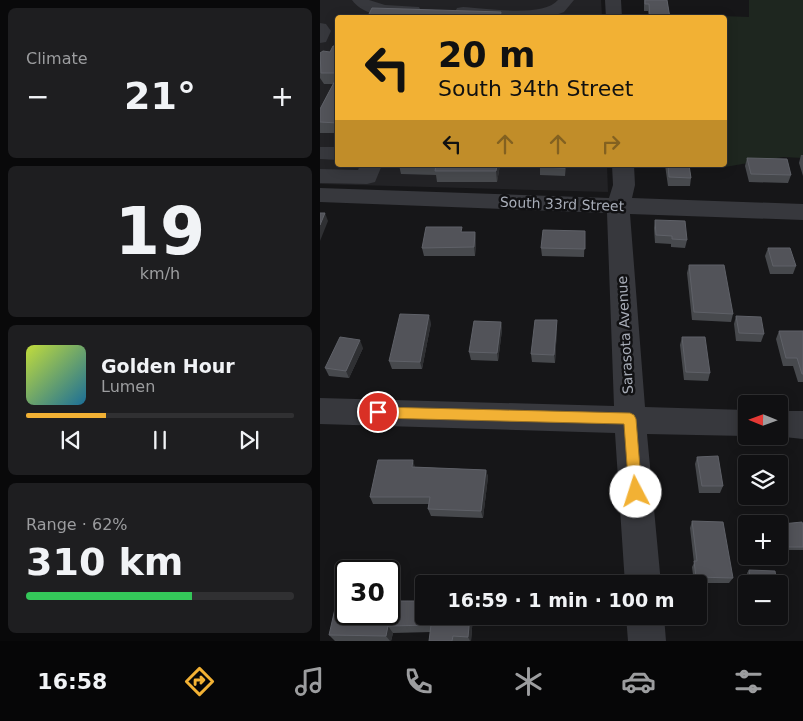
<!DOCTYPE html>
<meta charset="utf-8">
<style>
body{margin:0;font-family:"DejaVu Sans",sans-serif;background:#1e1e20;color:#f1f3f6;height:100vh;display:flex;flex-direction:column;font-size:19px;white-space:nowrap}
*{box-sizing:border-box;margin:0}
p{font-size:16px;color:#9c9d9f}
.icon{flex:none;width:28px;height:28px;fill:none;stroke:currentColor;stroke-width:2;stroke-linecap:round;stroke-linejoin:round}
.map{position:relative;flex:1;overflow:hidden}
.details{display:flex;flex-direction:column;gap:8px;padding:8px;background:#09090a;width:320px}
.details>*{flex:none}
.banner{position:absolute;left:15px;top:15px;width:392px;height:152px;border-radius:5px;box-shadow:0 2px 12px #0003,0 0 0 1px #303032;background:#f2b134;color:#111;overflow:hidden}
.needle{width:32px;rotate:271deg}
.controls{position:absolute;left:418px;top:395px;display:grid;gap:10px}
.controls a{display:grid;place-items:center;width:50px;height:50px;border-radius:5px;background:#101012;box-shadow:0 2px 12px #0003,0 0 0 1px #303032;font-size:25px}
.speed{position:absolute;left:15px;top:560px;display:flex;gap:10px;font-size:25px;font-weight:700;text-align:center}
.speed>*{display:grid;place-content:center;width:65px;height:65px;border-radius:50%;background:#101012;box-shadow:0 2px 12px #0003,0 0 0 1px #303032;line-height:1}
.speed .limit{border:2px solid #111;border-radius:8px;background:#fff;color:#111}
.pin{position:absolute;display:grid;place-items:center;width:42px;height:42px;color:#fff;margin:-21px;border:2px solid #fff;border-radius:50%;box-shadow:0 1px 5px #0007}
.me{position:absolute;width:55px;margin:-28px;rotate:355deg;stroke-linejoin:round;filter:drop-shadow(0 0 4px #0008)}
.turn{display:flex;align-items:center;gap:18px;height:105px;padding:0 20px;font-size:22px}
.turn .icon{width:65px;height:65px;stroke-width:2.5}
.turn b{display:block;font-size:35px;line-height:42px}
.lanes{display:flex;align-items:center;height:48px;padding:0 20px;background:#0003;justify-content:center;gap:25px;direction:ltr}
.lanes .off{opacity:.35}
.big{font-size:38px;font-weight:800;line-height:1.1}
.details .tile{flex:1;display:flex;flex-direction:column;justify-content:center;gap:8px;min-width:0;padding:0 18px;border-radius:8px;background:#1e1e20}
.details .dial{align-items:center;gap:0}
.dial b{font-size:65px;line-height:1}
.song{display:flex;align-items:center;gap:15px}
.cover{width:60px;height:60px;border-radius:8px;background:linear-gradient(135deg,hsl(70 70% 55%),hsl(200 70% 35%))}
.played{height:5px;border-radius:2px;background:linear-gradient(90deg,#f2b134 30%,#303032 30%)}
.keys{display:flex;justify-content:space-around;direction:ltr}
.heat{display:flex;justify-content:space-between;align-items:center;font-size:28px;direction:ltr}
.charge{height:8px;border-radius:4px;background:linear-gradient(90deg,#34c759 62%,#303032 0)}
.trip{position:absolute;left:95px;top:575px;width:292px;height:50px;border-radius:5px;background:#101012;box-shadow:0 2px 12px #0003,0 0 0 1px #303032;font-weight:800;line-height:50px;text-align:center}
.tabs{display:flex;height:80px;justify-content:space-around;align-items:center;background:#060607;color:#9c9d9f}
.tabs .icon{width:35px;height:35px}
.tabs .current{color:#f2b134}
.tabs b{font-size:22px;color:#f1f3f6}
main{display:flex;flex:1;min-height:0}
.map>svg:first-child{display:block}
.built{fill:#222225}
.green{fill:#1e261f}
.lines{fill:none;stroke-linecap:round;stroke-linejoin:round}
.minor{fill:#37383d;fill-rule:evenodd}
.wall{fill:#47494d}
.shaded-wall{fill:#2f3033}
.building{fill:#525359;stroke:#5f6168}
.route{fill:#f2b134;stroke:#9d7322}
.labels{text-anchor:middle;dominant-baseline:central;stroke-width:5;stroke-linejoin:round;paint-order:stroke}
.street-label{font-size:14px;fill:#a8adb8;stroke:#111113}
</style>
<main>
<section class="details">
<div class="tile"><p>Climate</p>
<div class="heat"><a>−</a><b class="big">21°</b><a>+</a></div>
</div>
<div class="tile dial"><b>19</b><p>km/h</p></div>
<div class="tile">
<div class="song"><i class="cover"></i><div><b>Golden Hour</b><p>Lumen</p></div></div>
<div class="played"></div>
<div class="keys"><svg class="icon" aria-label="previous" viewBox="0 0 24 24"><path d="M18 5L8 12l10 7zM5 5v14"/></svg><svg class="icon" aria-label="pause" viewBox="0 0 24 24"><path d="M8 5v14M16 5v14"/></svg><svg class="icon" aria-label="next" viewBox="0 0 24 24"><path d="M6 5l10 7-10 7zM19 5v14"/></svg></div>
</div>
<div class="tile"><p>Range · 62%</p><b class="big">310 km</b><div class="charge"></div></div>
</section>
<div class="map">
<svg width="483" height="641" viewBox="0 0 483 641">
<rect width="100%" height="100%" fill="#161618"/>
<path class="built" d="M0,0H281L282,17L18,18V165H287L288,192L0,184Z"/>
<path class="green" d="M429,0H483V158L463,157L405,167L386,165H405V18L375,17V15L429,17Z"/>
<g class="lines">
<path class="minor" d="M32,0H49L65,5L99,7L101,11L99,15C80,19 44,18 32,0Z
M238,0H254L244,12L228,18L143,17L137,16L135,12L137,8L143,7C165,8 223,18 238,0Z
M285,0H301L302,18H286Z
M0,23L6,24L11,31L6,42L0,43Z
M0,147H18V160L0,159Z
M40,165H62L55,182L47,184L0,183V169L38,170Z
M292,165H314L315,185L312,198L483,204V220L310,214L325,407L426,410V436L327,434L341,584H305L295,433L0,424V398L294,406L287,213L0,202V188L289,198L293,185Z
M459,411H483V439L455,436H459Z
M306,616H344L346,641H308Z"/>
</g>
<path class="wall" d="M324,0H347L350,18H329L328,11H324Z
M18,46V135L17,133H0V109L13,84H4L0,78V53L10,52Z
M481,155H483V176L479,163Z
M427,158L471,175L468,183L429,182L425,166Z
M79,165H180L177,182H117L116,175L81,174Z
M220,165H246L245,176L220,175Z
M345,165H369L371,178L370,186H348Z
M335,220L367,240L365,248L351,247V244L335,243L334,228Z
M265,231L264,257L222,256L221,248Z
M143,232H155L156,241L155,256H104L102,248Z
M448,248L476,266L473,274H450L445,256Z
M369,265L413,314L411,322L372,320L367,273Z
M416,316L444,334L441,342L416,341L414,324Z
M181,322L182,330L178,361L151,360L149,352Z
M111,323L102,369H72L69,361Z
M237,328L235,363L212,362L211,354Z
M459,331H483V382H478L473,366H463L456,339Z
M362,337L390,373L388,381L364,380L360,345Z
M43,348L29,378L9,376L5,368Z
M377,457L403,486L400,493H379L375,464Z
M95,467L166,470L168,477L163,518L111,516L108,509L109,504H53L50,497Z
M372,521L413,578L409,583H374L372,567L374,563L370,528Z
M462,524L483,526V550H466L460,527Z
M429,570L457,584H429L427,573Z
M104,616H153L151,641H109L111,632L73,633L71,641H15L9,635Z"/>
<path class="shaded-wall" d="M177,165H180L177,182L176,171Z
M5,213L8,221L0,241V225Z
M155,232L156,241L155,256L154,247Z
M109,315L111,323L102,369L100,362Z
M237,320V328L235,363L234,355Z
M181,322L182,330L178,361L177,353Z
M40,340L43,348L29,378L26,371Z
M93,460L95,467H92Z
M166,470L168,477L163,518L161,511Z
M150,616H153L151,641H150L148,637Z
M68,626L73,633L71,641H70L66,636Z"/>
<path class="building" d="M325,0H347L350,18H330L329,4H325Z
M52,8L181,12L180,18H47Z
M13,46H18V73H1L0,53L3,51L10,52Z
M18,75V123L0,122V109Z
M427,158L467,159L471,175L431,174Z
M116,165H177L176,171H115Z
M220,165H245V168L220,167Z
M348,165H369L371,178L349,177Z
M0,213H5L0,225Z
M335,220L365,221L367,240L352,239V236L336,235Z
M106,227H142L141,232H155L154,247L102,248Z
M223,230L265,231V249L221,248Z
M448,248H470L476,266H453Z
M369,265H404L413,314L374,312Z
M80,314L109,315L100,362L69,361Z
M416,316L441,317L444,334L419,333Z
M215,320H237L234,355L211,354Z
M154,321L181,322L177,353L149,352Z
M459,331H483V374H482L477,358H466Z
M20,337L40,340L26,371L5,368Z
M362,337H385L390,373L366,372Z
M398,456L403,486H382L377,457Z
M58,460H93L92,467L166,470L161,511L108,509L110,497H50Z
M372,521L403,522L413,578L376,577L374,561H377Z
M482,522L483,526V547H469L462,524Z
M429,570L455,571L457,584H431Z
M17,600H26V614H69V601H104V616H150L148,637L133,636L132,641H109L111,625L68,626L66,636L9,635Z"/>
<path class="route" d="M58,407L310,413L314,415L316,419L322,492L320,497L316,499L311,497L309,492L304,424L58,418L54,416L52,412L54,409Z"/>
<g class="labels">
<g class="street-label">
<text transform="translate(242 204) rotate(2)">South 33rd Street</text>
<text transform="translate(305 335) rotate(-93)">Sarasota Avenue</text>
</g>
</g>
</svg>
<div class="controls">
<a><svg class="needle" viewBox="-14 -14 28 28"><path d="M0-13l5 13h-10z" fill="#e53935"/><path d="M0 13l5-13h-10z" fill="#9c9d9f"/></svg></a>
<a><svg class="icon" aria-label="layers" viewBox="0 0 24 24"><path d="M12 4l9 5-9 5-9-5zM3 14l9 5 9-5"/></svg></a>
<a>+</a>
<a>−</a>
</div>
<div class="speed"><div class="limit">30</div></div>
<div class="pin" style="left:58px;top:412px;background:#d93025"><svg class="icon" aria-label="arrive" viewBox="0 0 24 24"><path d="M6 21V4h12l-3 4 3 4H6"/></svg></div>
<svg class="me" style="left:316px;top:492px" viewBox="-20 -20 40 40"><circle r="19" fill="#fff"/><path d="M0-13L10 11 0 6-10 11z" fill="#f2b134"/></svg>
<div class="trip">16:59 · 1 min · 100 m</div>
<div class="banner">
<div class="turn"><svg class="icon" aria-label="left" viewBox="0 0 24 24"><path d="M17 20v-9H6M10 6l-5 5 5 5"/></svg><div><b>20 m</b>South 34th Street</div></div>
<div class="lanes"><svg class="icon" aria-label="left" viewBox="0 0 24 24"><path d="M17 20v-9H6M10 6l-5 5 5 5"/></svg><svg class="icon off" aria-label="ahead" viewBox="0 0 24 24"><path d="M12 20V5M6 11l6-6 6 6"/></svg><svg class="icon off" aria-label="ahead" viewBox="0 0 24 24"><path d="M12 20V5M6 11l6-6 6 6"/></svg><svg class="icon off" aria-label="right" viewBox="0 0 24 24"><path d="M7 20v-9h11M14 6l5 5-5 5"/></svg></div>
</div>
</div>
</main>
<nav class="tabs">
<b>16:58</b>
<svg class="icon current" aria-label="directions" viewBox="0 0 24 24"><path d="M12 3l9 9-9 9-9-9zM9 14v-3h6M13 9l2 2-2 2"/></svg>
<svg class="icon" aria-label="music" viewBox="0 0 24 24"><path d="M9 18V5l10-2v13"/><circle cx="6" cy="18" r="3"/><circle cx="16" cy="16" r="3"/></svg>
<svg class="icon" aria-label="phone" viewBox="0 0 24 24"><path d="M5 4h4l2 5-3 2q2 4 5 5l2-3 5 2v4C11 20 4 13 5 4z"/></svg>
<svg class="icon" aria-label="climate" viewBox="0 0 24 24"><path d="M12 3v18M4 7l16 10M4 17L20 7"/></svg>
<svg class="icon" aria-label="car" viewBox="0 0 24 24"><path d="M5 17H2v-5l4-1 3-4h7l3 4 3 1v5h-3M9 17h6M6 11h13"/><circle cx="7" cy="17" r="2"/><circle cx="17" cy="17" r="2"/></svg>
<svg class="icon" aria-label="filters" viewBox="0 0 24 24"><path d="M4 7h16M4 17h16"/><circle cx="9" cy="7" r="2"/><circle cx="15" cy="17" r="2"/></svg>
</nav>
